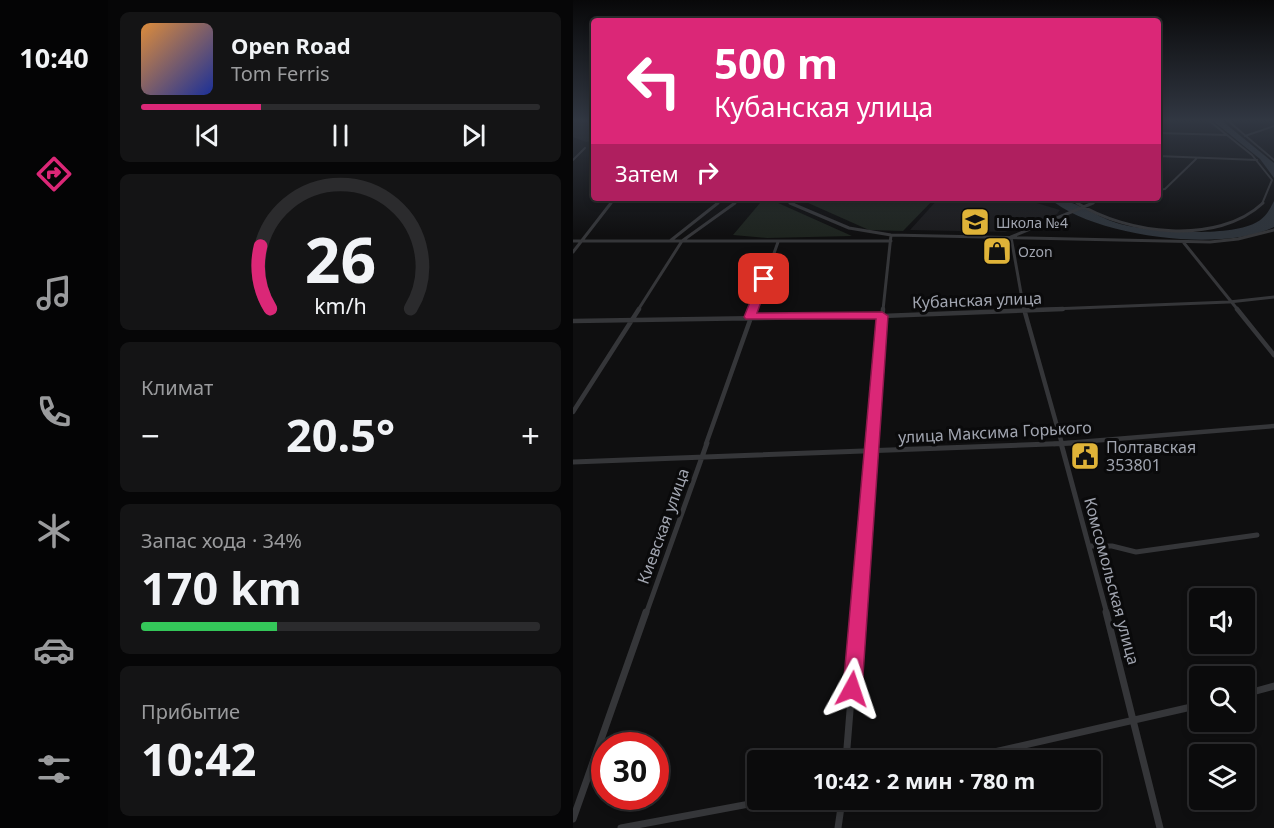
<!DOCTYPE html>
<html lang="ru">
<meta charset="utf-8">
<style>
body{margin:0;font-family:"Noto Sans",sans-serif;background:#141415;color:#f1f3f6;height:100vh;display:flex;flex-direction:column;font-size:22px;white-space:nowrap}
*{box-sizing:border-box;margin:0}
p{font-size:20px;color:#9a9b9d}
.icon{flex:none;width:33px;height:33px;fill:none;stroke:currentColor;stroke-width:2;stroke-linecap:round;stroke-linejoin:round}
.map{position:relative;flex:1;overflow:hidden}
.sheet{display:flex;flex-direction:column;gap:12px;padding:12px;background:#060607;width:465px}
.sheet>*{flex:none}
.top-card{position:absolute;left:18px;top:18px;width:570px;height:183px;border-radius:6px;box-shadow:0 3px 9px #0003,0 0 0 2px #2b2b2d;background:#db2777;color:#fff;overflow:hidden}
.buttons{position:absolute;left:616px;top:588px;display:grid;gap:12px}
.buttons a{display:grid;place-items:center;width:66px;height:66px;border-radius:6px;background:#0b0b0c;box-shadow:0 3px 9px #0003,0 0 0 2px #2b2b2d;font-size:30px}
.speed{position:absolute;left:18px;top:732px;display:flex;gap:12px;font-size:30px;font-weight:700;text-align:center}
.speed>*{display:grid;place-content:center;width:78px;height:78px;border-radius:50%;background:#0b0b0c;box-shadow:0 3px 9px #0003,0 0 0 2px #2b2b2d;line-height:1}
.speed .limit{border:9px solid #d22;background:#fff;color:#111}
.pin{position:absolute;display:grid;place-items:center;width:51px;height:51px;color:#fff;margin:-26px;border-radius:12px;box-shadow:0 3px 9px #0006}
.me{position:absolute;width:66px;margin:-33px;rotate:5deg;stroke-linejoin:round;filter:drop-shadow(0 0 4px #0008)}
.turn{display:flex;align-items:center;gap:21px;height:126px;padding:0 24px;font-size:27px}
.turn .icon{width:78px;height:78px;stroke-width:2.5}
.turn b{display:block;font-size:42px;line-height:51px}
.then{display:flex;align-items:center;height:57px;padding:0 24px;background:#0003;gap:12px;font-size:22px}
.big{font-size:45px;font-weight:700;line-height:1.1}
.sheet .tile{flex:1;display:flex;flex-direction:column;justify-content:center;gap:9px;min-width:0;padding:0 21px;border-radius:9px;background:#141415}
.sheet .dial{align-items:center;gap:0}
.dial svg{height:156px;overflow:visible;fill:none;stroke:#2b2b2d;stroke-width:7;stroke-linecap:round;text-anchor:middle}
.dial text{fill:#f1f3f6;stroke:none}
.song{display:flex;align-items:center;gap:18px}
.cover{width:72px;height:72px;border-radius:9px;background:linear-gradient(135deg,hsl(30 70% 55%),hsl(230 70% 35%))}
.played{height:6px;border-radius:3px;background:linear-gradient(90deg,#db2777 30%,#2b2b2d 30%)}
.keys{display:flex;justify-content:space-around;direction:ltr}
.heat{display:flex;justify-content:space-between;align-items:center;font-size:33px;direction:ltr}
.charge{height:9px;border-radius:4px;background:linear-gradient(90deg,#34c759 34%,#2b2b2d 0)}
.trip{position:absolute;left:174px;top:750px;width:354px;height:60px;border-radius:6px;background:#0b0b0c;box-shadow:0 3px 9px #0003,0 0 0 2px #2b2b2d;font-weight:700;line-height:60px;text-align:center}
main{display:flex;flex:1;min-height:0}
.tab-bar{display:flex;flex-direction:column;width:108px;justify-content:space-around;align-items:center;background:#040405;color:#9a9b9d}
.tab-bar .icon{width:42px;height:42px}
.tab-bar .current{color:#db2777}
.tab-bar b{font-size:27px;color:#f1f3f6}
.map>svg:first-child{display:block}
.built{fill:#1b1b1d}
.green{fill:#1e241f}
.water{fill:#2e343b}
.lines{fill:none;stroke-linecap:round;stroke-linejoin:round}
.minor-far4{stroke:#353639;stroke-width:2}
.minor-far3{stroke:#353639;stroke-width:3}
.minor-far2{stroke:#353639;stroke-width:4.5}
.minor-far1{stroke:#353639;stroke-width:5}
.minor{stroke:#353639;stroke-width:7}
.route{fill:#db2777;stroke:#8e194d;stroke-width:1.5}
.labels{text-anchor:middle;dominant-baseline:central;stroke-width:6;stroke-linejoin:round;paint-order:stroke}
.far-poi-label{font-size:14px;fill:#a1a5b0;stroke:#0a0a0b;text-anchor:start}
.street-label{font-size:16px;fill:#a1a5b0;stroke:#0a0a0b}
.poi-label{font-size:16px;fill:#a1a5b0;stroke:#0a0a0b;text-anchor:start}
</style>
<main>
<nav class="tab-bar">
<b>10:40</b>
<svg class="icon current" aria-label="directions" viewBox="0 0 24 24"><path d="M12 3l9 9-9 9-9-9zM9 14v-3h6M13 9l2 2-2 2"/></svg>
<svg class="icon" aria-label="music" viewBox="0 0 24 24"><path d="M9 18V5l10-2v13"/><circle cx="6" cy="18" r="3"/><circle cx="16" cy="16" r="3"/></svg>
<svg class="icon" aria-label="phone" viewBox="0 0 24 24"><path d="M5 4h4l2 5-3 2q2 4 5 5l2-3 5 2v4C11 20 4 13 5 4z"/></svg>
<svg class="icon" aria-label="climate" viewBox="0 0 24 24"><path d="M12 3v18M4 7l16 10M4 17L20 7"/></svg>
<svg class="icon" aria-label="car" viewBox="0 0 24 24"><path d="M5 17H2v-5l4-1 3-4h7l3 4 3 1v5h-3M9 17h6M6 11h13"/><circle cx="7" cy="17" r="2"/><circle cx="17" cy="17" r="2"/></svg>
<svg class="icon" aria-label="filters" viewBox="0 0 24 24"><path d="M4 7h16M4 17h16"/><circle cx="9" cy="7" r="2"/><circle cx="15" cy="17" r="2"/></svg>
</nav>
<section class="sheet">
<div class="tile">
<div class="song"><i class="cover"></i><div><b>Open Road</b><p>Tom Ferris</p></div></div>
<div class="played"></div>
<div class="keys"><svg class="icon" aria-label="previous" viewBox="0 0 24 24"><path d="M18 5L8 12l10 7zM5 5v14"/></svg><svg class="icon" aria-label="pause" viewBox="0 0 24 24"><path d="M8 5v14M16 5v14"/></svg><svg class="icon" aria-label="next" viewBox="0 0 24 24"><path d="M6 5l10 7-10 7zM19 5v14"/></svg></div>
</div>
<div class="tile dial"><svg viewBox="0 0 100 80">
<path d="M14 69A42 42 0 1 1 86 69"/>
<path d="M14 69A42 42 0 0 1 9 37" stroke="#db2777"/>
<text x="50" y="56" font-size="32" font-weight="700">26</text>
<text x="50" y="72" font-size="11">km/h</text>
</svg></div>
<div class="tile"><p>Климат</p>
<div class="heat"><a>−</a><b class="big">20.5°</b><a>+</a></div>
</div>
<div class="tile"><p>Запас хода · 34%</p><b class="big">170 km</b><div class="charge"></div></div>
<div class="tile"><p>Прибытие</p><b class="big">10:42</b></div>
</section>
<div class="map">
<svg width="701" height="828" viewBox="0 0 701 828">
<rect width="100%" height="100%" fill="#0f0f10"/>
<path class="built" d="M0,120H21V141L13,142L0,137Z
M366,198L398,201L399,198H447L487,210L484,214L432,232L337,230Z"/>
<path class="green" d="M194,198L279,236L194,238L160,235L187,203Z
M224,198H362L330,231L296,230Z"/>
<path class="water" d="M639,120H648L701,163V178L687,159Z
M476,198C500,198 521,216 544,223C573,232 658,238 684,222C693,217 697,209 701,201V227C649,253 520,237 476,198Z"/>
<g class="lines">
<path class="minor-far4" d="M635,120L679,155L699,180L689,204
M654,120L701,160
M585,133L654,135
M672,136L701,126
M585,156L684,160
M0,160L12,148
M585,190L592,189L623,159
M206,198L221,204
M496,198L506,204
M37,204L42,198
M143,204L153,198
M160,204L169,198
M517,204L532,198"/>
<path class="minor-far3" d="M217,203L276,228L318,235L637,242L665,239L701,230
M504,203C554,234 644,246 690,203
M0,241H318
M97,241L145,203
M611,243L665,310
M0,252L38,203
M65,310L109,241L162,203
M181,310L205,242
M310,310L318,235
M451,310L438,237L520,203
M453,310L656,302L701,297"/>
<path class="minor-far2" d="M451,309L489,444
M664,309L701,355
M0,321L309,316L490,309
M0,412L66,309
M133,444L181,309
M299,444L310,309
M481,444L701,426"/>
<path class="minor-far1" d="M488,443L534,614
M0,462L502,443
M517,546H539L563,552L684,535
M73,614L134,443
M285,614L299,443"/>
<path class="minor" d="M533,612L587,828
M672,694L701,686
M273,760L285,612
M386,760L627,705
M0,819L73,612
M48,828L198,800
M265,828L269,800"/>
</g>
<linearGradient id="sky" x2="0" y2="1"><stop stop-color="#080809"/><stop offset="0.51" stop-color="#313742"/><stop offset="1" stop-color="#313742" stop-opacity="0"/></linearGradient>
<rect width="701" height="236" fill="url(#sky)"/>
<path class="route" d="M187,277L196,279L184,313L309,312L315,316L289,689L286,696L279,699L272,696L270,689L303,319H173L171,317Z"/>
<defs>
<g id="school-square" transform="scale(1.5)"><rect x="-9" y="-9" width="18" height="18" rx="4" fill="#dfb338" stroke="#0a0a0b"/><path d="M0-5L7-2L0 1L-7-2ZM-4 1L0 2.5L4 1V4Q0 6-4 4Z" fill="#111"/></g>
<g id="shop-square" transform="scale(1.5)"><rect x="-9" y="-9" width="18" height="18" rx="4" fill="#dfb338" stroke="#0a0a0b"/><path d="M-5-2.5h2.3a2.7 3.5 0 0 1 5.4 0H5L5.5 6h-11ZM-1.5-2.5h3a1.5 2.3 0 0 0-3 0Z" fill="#111"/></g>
<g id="civic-square" transform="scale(1.5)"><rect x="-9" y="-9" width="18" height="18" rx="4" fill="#dfb338" stroke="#0a0a0b"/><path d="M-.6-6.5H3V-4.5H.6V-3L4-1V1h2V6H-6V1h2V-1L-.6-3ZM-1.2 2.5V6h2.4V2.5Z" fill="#111"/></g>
</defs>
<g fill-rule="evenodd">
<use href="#school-square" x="402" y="222"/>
<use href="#shop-square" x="424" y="251"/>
<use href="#civic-square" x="512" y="456"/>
</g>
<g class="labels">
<g class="far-poi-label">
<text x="423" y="222">Школа №4</text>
<text x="445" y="251">Ozon</text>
</g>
<g class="street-label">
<text transform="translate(404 300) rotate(-2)">Кубанская улица</text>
<text transform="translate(422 432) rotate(-3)">улица Максима Горького</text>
<text transform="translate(90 526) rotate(-70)">Киевская улица</text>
<text transform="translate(539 581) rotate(75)">Комсомольская улица</text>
</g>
<g class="poi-label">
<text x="533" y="447">Полтавская<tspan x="533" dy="18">353801</tspan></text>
</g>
</g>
</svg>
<div class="buttons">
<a><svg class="icon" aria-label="sound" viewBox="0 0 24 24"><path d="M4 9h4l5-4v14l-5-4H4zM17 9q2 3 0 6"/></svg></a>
<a><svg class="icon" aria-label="search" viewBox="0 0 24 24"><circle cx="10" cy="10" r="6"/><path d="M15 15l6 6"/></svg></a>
<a><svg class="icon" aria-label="layers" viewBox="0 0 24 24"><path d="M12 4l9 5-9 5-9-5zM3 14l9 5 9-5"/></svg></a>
</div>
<div class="speed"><div class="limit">30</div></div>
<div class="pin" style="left:191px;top:279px;background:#d93025"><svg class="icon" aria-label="arrive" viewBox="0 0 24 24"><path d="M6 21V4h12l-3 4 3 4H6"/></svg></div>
<svg class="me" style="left:279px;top:689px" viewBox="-20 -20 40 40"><path d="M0-17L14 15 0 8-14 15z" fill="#db2777" stroke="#fff" stroke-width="4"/></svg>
<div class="trip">10:42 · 2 мин · 780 m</div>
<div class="top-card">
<div class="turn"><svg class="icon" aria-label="left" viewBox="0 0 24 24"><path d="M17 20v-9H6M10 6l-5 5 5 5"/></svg><div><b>500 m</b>Кубанская улица</div></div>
<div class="then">Затем<svg class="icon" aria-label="right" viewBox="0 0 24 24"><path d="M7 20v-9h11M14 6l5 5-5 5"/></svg></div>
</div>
</div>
</main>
